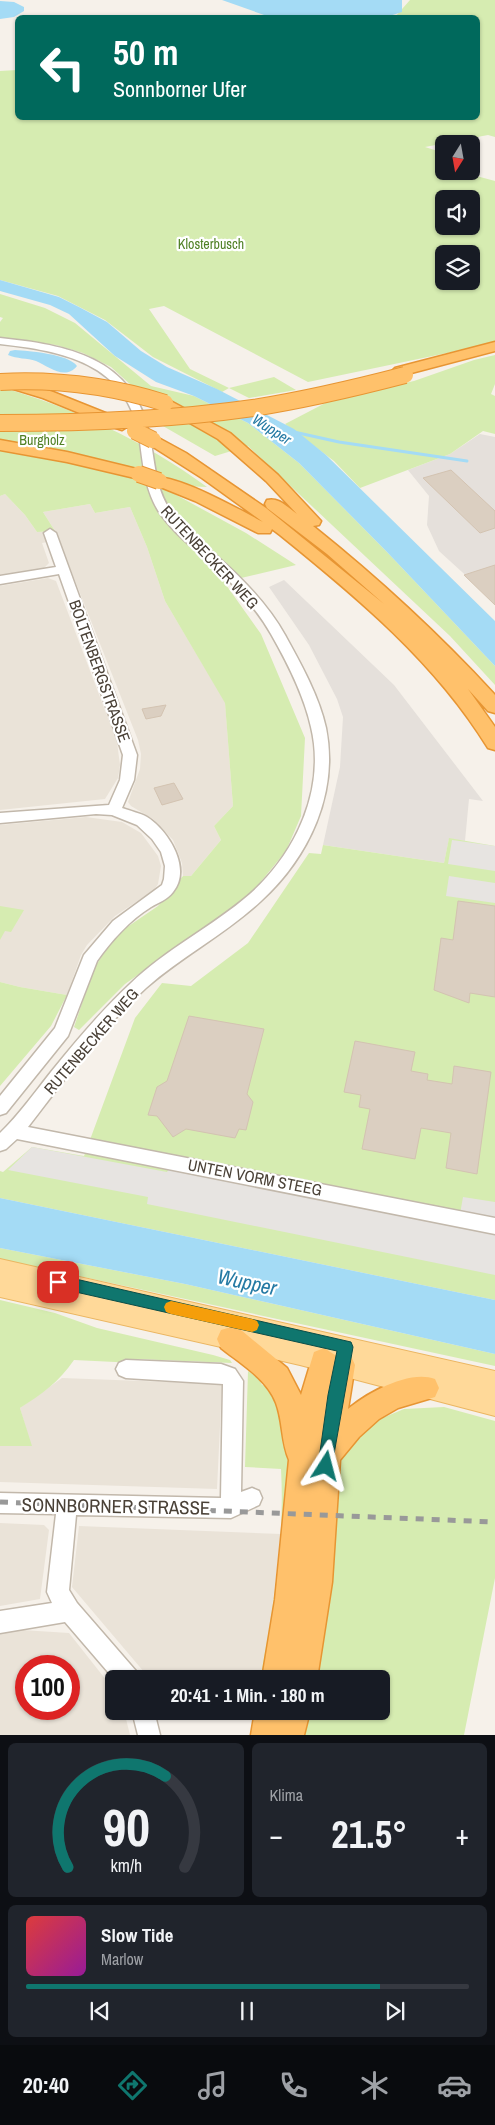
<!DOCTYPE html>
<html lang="de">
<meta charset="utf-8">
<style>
body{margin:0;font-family:"Archivo Narrow",sans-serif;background:#20242c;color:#f1f3f6;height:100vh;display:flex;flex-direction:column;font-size:19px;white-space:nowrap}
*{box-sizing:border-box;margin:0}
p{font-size:16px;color:#9ea1a6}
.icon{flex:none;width:28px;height:28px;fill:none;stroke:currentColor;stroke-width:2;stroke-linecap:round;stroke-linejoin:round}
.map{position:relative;height:1735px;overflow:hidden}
.panel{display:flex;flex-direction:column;gap:8px;padding:8px;background:#0d0f14;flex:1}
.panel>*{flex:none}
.top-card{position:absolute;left:15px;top:15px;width:465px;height:105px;border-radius:8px;box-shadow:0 1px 4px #0004;background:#00695c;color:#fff;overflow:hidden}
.needle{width:32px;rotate:191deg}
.tools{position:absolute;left:435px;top:135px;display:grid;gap:10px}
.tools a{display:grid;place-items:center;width:45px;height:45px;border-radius:8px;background:#171b24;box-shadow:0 1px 4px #0004;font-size:25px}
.speed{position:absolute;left:15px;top:1655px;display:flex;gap:10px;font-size:25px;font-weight:700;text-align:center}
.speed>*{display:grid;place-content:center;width:65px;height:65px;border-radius:50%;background:#171b24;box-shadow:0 1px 4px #0004;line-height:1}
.speed .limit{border:8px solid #d22;background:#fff;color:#111}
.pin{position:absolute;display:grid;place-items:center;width:42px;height:42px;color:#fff;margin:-21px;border-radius:10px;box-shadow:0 2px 8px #0006}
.me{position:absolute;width:55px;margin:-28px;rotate:9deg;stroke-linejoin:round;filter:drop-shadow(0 0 4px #0008)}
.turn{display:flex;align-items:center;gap:18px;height:105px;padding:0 15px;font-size:22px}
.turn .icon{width:65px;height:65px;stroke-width:2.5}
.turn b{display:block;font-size:35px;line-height:42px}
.big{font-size:38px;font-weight:800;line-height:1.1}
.panel .widget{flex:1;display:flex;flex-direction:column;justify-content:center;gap:8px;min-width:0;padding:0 18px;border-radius:8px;background:#20242c}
.panel .dial{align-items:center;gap:0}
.dial svg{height:130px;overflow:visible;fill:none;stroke:#363941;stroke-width:7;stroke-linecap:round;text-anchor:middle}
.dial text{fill:#f1f3f6;stroke:none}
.song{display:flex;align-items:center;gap:15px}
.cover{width:60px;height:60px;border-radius:8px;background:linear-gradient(135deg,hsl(0 70% 55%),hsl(300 70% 35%))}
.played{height:5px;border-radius:2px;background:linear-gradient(90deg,#0f766e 80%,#363941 80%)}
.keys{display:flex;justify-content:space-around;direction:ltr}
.heat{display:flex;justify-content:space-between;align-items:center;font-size:28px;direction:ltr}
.panel .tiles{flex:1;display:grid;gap:8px;grid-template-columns:1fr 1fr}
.widget:last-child{grid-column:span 2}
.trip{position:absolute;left:105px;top:1670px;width:285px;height:50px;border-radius:8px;background:#171b24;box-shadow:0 1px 4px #0004;font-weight:800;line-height:50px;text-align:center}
.dock{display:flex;height:80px;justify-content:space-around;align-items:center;background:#090b0e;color:#9ea1a6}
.dock .icon{width:35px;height:35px}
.dock .selected{color:#0f766e}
.dock b{font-size:22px;color:#f1f3f6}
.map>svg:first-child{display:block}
.residential{fill:#eae3d8;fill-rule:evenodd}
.industrial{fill:#e5e0db}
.green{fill:#d6ecb1;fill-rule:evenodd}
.parking{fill:#e7e4e1}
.water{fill:#a4dbf5}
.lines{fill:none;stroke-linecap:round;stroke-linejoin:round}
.stream{stroke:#a4dbf5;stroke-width:3}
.building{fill:#dbcfc1;stroke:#d3c3b1}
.minor-casing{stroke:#c2b8ab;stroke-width:3}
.major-casing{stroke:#ebb662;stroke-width:2}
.highway-casing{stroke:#e79533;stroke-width:3}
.minor{fill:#fff;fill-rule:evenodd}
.major{fill:#ffd999;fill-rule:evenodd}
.highway{fill:#ffc16b;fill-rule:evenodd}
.rail{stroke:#999;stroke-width:5;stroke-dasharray:8 8;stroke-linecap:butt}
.highway-bridge-casing{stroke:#e79533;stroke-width:18;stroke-linecap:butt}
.highway-bridge{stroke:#ffc16b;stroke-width:16}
.route{fill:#0f766e;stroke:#0a4d48}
.slow{fill:#f59e0b}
.labels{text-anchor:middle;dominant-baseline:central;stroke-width:4.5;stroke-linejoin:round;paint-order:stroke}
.far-park-label{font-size:14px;fill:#508126;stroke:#fff}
.far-water-label{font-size:15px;font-style:italic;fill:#257aa4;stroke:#fff}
.street-label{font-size:16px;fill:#4a4137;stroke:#fff}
.near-street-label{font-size:19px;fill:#4a4137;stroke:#fff}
.near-water-label{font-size:21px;font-style:italic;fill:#257aa4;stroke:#fff}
</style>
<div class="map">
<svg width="495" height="1735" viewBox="0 0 495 1735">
<rect width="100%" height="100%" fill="#f6f1ea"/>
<path class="residential" d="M5,494L25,515L37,532L55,531L43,512L90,504L95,513L130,507L147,547L165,601L225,702L233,806L214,826L221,840L191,876H183L182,863L173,840L153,819L131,806L128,802L140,769L141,754L138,740L59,540L42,543L49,563L44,568L0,575V496Z
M48,578L56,581L117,742L120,765L118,778L105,799L0,810V586Z
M86,817L122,822L141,833L158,856L161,866L158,884L154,890L115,916L87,945L81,955L67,995L20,987L0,982V825Z
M62,1378L222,1384L217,1489L0,1482V1446H31L20,1408Z
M0,1523L44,1525L49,1530L40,1599L0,1606Z
M79,1526L281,1534L271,1617L260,1679H150L72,1587Z
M22,1630L69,1633L114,1690V1711H124L130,1735H0V1634ZM26,1666H69V1709H26Z"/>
<path class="industrial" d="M480,434L495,437V602L439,551L427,525L429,496L408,470L450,454Z
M284,580L394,685L483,801L469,799L465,841L449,839L444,863L323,845L340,767L343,717L337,699L309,645L269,587Z"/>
<path class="green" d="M410,0H495V137L488,135L425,147L444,153V171H458L495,181V343L308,382L164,306L149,309L190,369L229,388L274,377L296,390L249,398L229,388L222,392L153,357L105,320L58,296L0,280V71L17,70L18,118H478V18L395,17ZM444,199H471V226H444ZM444,254H471V281H444Z
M0,294L45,308L75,323L151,386L194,396L248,423L299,463L387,552L495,666V685L450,636L248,446L215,456L156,422L203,418L170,400L132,386L111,367L83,353L56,345L0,338V322L3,318L0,317Z
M495,355V384L491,394L495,396V434L483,431L450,454L360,488L334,461L285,424L333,399L414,381L474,360Z
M0,387C75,408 144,441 207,487L158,485L246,533L296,565L224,582L261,634L305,738L301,816L286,851L250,895L125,984L79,1030L74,1027L94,968L117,934L158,906L183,876H191L221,840L214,826L233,806L225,703L165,601L147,547L130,507L95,513L90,504L43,512L55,531L37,532L25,515L5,494L0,496Z
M449,838L495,846V1300L0,1198V1171L3,1172L32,1147L84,1156L135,1018L162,983L191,986L248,943L309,853L321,854L323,845L444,863Z
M0,906L24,910L11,932L5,931L0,940Z
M0,982L20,987L67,995L51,1026L0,1086Z
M0,1248L185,1284L495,1354V1366L0,1259Z
M0,1300L55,1313L97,1328L213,1355L230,1360L232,1363L136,1359V1363L74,1360C59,1382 42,1394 20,1408L32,1446H0Z
M248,1371L259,1379L262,1385L273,1387L288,1451L291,1487L269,1679H260C273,1609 285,1540 281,1469L245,1467Z
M444,1407L495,1421V1578L464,1735H304L307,1711H381V1679H312L337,1464L363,1426L404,1409Z"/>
<path class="parking" d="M452,840L495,846V871L448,864Z
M449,876L495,883V903L446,896Z
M32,1147L167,1172L170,1167L495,1233V1275L147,1204L148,1197L8,1170Z
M463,1197L495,1202V1221L460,1214Z"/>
<path class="water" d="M222,0H402V12L383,18L280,17L267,16Z
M0,1L14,2L24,7V11L14,17L0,19Z
M0,280L59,297L79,307L107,322L141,351L167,367L217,389L294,429L326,455L495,621V666L387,552L299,463L248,423L194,396L156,382L115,356L69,314L50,305L0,291Z
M15,350C29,351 69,354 77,366C65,381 48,366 36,361C27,358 17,359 8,355L10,351Z
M0,1198L495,1300V1354L185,1284L0,1248Z"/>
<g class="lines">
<path class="stream" d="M294,432L339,442L467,461"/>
</g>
<path class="building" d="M451,470L495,511V528L480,533L423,478Z
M495,565V605L464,575Z
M166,705L161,716L146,719L142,709Z
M174,783L183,799L162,805L154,788Z
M458,901L495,906V997L470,993L469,1003L434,990L441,938L453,940Z
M189,1016L264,1029L247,1094L253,1102L246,1130L239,1129L235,1138L186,1129L173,1137L157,1116L148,1115L157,1087L167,1081Z
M355,1041L415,1052L411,1071L428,1074L427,1080L452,1084L454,1066L491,1072L477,1174L446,1168L451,1133L421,1128L415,1159L362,1149L370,1109L359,1107L361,1095L344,1092Z"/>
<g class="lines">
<g class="minor-casing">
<path id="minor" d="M0,338C67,345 133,357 149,433C155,459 154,486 170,510C182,529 202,543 219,558C244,580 269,606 285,635C301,664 319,696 326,728C339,793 309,857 261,901C226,934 182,956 146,988C101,1029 65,1079 28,1127L495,1218V1234L17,1139L6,1149L0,1151V1133C19,1115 35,1092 51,1072C76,1041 101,1011 130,984C166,949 212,927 250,894C296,853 326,789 311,727C304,695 287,662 271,634C256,608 234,584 212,565C194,548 173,533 159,512C144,488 143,462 139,435C126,363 63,351 0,344Z
M50,529L56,533L137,755L134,780L122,808C130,811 140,813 147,817C169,831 192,869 173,892C167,900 159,902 151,907C130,920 111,941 97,961L68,1036L6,1113L0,1115V1096L55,1028L84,955L113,921L162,885L164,879L165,866L161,852L152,839L137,825L112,815L96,814L0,823V813L109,805L120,780L123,755L59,574L0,584V576L56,567L44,533Z
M126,1360L221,1364L235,1369L243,1381L241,1492L252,1488L259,1491L262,1498L259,1505L231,1518L76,1515L69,1590L77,1603L136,1671L139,1679H114L65,1622L0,1633V1611L52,1603L47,1592L56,1514L0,1513V1493L221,1498L223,1384L126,1378L119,1375L116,1369L119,1363Z
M132,1711H154L160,1735H138Z"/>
</g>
<g class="major-casing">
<path id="major" d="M0,1259L495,1371V1416L300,1365L0,1297Z"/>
</g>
<g class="highway-casing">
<path id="highway" d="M495,342V351L400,376L392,371L395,368Z
M5,377L53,392L128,422L130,425L122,430L116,428L43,398L0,385V379Z
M165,398L230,433L278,475L321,521L319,525L313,526C378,578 439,634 495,695V713L488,711L468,689L495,727V750L488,748C435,662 358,598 280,535L272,529L270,533H258L195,501L153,484L151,481L153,478C174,472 242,511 263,522L202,478L147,443L145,440L147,437L153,435L186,453L266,508L384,604L327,554L267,508L265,504L267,500C279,497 287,507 297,514L266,481L218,439L160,406L157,403Z
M0,440L67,452L145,471L147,474L139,479L67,462L0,450Z
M231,1327L241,1330L287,1368L301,1395L314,1352L324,1348L335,1355L341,1352L351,1356L355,1365L348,1409C367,1393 410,1369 435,1379L439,1388L435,1397L398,1408L379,1419L359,1437L340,1460L332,1582L317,1679H262L275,1600L289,1460C281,1442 283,1421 276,1403C267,1379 241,1364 221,1348L217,1339L221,1330Z
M255,1711H310L304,1735H251Z"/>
</g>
<use href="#minor" class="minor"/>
<use href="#major" class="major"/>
<use href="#highway" class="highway"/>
<path class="rail" d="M0,1502L495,1522"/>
<g class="highway-bridge-casing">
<path id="highway-bridge" d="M0,382C57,379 111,386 165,403
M0,423C85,423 169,420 253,408C304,400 355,388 405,375
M135,431L153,440
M139,474L159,481"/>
</g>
<use href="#highway-bridge" class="highway-bridge"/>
</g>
<path class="route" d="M58,1275L351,1342L353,1347L331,1471L326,1473L320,1471L318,1466L328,1395L337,1351L58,1288L53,1286L51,1282L53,1277Z"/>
<path class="slow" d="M171,1301L252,1319L257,1321L259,1325L257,1330L252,1332L171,1314L166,1312L164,1307L166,1303Z"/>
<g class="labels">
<g class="far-park-label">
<text x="211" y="244">Klosterbusch</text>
<text x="42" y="440">Burgholz</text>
</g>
<g class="far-water-label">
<text transform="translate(272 429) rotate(33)">Wupper</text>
</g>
<g class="street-label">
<text transform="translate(210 557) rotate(47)">RUTENBECKER WEG</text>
<text transform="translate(100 671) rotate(70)">BOLTENBERGSTRASSE</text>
<text transform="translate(91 1041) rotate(-49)">RUTENBECKER WEG</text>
<text transform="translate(255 1177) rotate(11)">UNTEN VORM STEEG</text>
</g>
<g class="near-street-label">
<text transform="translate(116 1506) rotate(1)">SONNBORNER STRASSE</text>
</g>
<g class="near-water-label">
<text transform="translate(247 1282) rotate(12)">Wupper</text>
</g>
</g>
</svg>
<div class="tools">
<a><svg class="needle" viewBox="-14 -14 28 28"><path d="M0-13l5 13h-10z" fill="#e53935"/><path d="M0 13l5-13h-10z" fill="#9ea1a6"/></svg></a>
<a><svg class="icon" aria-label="sound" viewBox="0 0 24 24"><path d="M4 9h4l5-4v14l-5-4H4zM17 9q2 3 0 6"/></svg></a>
<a><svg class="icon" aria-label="layers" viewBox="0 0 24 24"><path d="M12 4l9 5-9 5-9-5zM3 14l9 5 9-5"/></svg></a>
</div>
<div class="speed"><div class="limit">100</div></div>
<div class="pin" style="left:58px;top:1282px;background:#d93025"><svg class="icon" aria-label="arrive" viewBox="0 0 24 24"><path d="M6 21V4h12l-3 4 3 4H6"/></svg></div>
<svg class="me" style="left:326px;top:1466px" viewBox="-20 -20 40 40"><path d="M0-17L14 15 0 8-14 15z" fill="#0f766e" stroke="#fff" stroke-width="4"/></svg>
<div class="trip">20:41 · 1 Min. · 180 m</div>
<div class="top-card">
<div class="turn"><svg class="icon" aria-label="left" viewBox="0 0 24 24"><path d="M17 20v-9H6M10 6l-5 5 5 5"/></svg><div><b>50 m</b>Sonnborner Ufer</div></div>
</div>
</div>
<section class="panel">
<div class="tiles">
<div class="widget dial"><svg viewBox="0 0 100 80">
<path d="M14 69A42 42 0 1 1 86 69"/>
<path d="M14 69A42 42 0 0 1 74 13" stroke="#0f766e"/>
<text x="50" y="56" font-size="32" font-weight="700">90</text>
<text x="50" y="72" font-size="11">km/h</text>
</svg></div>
<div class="widget"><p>Klima</p>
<div class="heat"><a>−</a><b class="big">21.5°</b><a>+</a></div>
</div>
<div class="widget">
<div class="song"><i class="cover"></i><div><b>Slow Tide</b><p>Marlow</p></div></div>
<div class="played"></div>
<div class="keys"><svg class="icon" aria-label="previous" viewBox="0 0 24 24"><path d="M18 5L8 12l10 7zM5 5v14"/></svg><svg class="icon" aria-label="pause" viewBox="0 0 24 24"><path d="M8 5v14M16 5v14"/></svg><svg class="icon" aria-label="next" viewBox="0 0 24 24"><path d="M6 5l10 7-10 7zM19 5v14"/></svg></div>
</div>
</div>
</section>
<nav class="dock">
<b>20:40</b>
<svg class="icon selected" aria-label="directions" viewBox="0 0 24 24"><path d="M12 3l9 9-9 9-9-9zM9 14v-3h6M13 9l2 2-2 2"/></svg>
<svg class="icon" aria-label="music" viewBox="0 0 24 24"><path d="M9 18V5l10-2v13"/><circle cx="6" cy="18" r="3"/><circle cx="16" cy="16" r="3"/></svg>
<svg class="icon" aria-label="phone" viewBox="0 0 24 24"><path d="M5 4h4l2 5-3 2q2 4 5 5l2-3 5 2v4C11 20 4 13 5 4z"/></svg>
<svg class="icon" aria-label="climate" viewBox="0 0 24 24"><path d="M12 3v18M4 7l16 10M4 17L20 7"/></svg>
<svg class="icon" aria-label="car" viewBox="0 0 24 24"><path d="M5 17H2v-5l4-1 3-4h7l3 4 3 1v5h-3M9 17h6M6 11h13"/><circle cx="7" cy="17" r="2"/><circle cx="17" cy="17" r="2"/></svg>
</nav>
